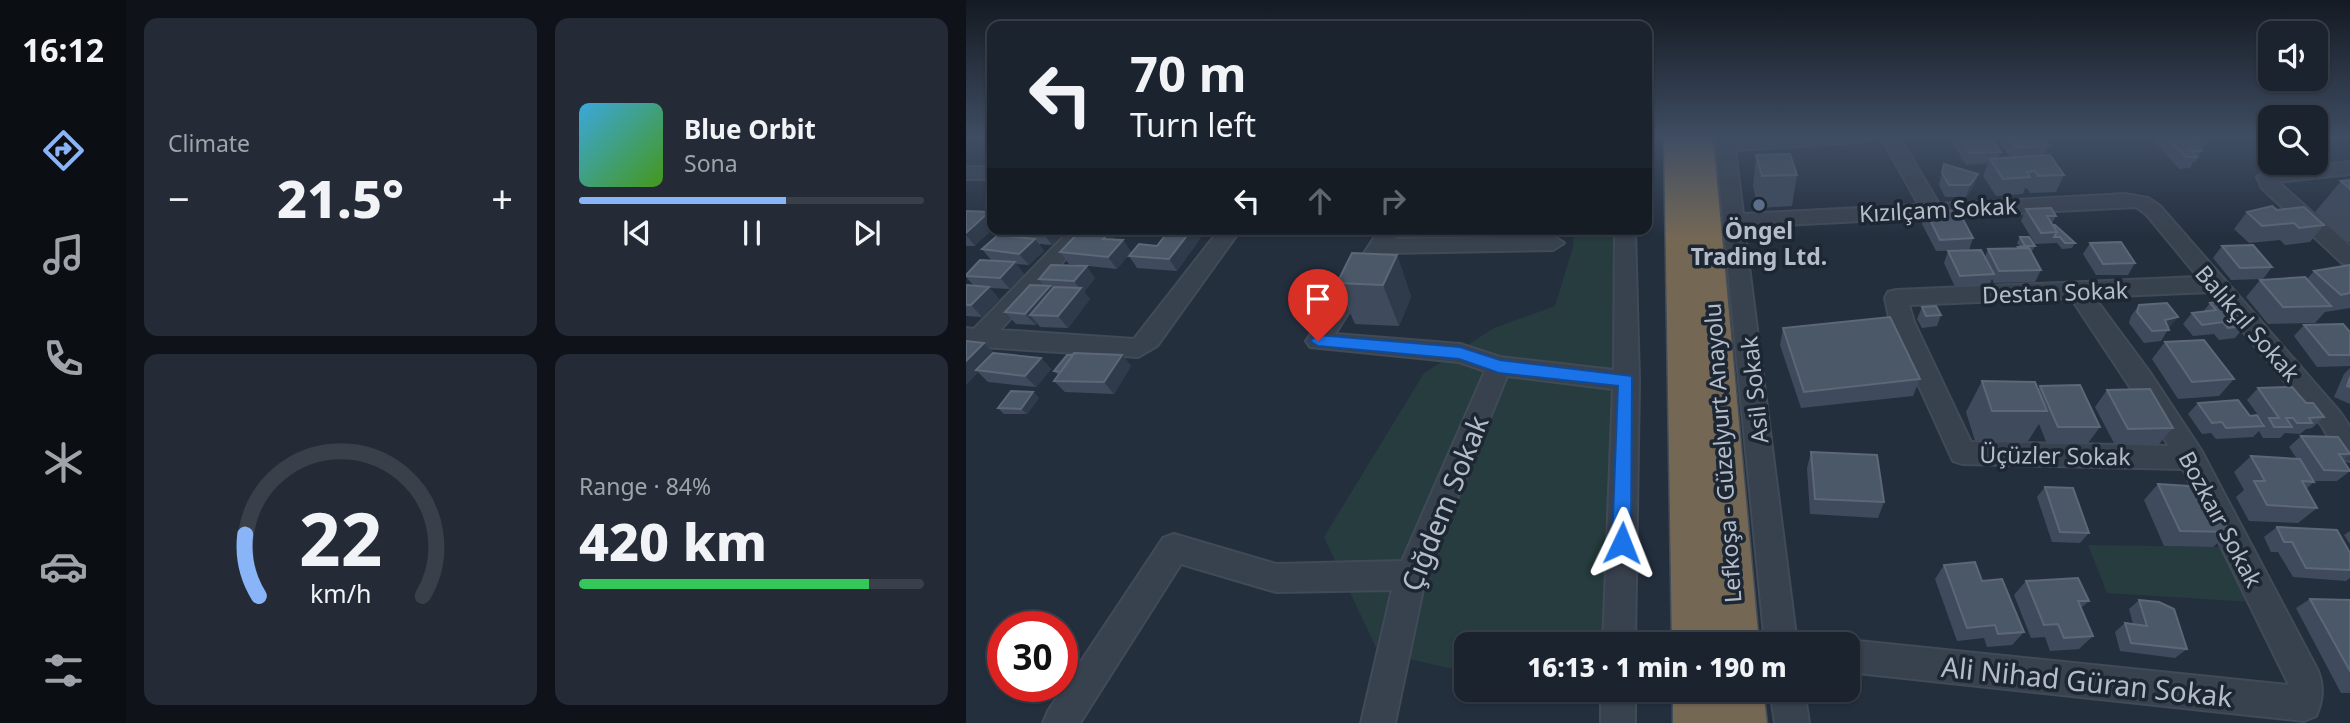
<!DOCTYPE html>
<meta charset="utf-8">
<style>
body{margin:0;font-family:"Noto Sans",sans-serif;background:#242b36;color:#f1f3f6;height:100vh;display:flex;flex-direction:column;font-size:26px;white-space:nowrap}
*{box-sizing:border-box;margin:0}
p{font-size:23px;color:#a0a4aa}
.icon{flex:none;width:38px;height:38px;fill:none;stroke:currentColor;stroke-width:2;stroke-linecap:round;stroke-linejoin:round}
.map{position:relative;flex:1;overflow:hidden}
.details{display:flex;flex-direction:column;gap:18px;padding:18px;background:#0f1319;width:840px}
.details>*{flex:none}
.banner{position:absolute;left:21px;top:21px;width:665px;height:214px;border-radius:14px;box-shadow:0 2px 5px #0004,0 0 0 2px #39404a;background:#1b232e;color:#f1f3f6;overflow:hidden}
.controls{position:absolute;left:1292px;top:21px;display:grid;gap:14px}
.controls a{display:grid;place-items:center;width:70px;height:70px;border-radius:14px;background:#1b232e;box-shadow:0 2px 5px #0004,0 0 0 2px #39404a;font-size:35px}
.speed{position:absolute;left:21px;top:611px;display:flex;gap:14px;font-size:35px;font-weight:700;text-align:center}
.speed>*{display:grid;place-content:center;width:91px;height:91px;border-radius:50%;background:#1b232e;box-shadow:0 2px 5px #0004,0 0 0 2px #39404a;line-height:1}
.speed .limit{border:10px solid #d22;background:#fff;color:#111}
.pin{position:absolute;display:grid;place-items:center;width:60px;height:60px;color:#fff;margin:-72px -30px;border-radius:50% 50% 50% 0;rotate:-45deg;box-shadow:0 0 7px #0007}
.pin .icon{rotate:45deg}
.me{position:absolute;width:77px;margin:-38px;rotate:2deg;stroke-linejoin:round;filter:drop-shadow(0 0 5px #0008)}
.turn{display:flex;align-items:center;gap:24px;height:147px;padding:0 28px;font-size:32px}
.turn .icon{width:91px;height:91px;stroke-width:2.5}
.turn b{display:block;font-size:49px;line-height:60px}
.lanes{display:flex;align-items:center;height:66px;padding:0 28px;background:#0003;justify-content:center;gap:35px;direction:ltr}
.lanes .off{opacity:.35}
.big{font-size:52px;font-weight:800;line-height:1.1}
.details .card{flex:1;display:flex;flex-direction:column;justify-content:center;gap:10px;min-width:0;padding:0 24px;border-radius:14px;background:#242b36}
.details .dial{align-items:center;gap:0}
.dial svg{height:182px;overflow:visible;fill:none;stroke:#39404a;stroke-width:7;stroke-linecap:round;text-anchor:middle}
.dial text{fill:#f1f3f6;stroke:none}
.song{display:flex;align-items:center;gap:21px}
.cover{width:84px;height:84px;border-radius:10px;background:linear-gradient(135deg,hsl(200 70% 55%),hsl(100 70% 35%))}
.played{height:7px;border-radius:4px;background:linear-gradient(90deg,#8ab4f8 60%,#39404a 60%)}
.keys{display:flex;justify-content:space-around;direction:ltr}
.heat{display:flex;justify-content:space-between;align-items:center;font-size:38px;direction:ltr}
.charge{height:10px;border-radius:5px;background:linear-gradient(90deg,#34c759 84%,#39404a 0)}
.details .tiles{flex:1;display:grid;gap:18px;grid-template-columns:repeat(2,1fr)}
.trip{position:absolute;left:488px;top:632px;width:406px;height:70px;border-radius:14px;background:#1b232e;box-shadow:0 2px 5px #0004,0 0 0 2px #39404a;font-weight:800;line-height:70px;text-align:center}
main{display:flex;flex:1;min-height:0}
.tabs{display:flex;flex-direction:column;width:126px;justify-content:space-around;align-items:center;background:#0b0e12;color:#a0a4aa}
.tabs .icon{width:49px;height:49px}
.tabs .selected{color:#8ab4f8}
.tabs b{font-size:32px;color:#f1f3f6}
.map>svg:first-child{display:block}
.green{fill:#263c3f}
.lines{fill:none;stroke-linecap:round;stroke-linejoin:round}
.minor-casing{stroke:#414a57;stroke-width:4}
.highway-casing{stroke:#434c59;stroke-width:3}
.minor{fill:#38414e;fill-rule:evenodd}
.highway{fill:#746855;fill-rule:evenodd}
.wall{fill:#3f4b5c}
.shaded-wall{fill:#2f3b4b}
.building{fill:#4b5868;stroke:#5c6777;stroke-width:2}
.route{fill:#1a73e8;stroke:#114b97;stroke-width:2}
.service-dot{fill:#5c6f8a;stroke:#1d2633;stroke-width:2.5}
.labels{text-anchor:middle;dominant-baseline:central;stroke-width:7;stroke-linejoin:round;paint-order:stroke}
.street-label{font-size:23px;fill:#b4bcc9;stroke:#1d2633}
.poi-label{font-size:23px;font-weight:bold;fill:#b4bcc9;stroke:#1d2633}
.near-street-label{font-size:28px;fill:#b4bcc9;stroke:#1d2633}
</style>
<main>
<nav class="tabs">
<b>16:12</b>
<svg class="icon selected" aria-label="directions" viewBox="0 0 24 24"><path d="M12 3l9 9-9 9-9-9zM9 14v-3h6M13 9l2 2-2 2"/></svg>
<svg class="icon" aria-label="music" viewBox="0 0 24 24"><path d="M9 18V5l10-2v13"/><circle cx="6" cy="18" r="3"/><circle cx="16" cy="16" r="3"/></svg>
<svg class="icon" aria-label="phone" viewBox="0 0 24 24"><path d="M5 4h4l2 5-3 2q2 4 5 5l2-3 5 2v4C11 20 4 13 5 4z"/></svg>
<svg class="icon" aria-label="climate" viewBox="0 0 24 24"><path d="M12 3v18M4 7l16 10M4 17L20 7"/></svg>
<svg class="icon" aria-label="car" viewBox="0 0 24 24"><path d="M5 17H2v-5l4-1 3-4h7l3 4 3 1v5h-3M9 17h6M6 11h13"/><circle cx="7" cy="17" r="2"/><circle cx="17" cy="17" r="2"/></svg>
<svg class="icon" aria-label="filters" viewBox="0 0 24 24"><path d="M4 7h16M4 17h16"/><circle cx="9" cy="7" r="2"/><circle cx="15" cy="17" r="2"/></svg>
</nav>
<section class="details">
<div class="tiles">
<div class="card"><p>Climate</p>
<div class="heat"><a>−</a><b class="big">21.5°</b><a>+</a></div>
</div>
<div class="card">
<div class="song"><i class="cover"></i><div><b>Blue Orbit</b><p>Sona</p></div></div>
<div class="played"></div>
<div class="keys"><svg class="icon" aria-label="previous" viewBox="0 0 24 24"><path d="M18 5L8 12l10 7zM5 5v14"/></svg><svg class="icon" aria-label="pause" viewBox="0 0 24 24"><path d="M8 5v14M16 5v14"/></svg><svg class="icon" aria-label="next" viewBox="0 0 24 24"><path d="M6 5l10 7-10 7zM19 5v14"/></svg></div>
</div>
<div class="card dial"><svg viewBox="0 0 100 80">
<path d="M14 69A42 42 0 1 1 86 69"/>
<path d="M14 69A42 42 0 0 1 8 42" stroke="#8ab4f8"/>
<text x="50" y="56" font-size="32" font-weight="700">22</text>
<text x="50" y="72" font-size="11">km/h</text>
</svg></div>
<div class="card"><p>Range · 84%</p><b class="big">420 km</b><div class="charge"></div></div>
</div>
</section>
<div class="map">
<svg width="1384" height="723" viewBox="0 0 1384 723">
<rect width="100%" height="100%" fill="#242f3e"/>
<path class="green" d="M608,229H666L639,644H500V672L412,652L358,537L458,373L528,328L589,306L607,247Z
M1122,545L1257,547L1285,602L1141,593Z"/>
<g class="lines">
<g class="minor-casing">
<path id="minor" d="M749,137H904L895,142L769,150L777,214L953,205L915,137H933L973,204L1159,194L1182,198L1194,206L1374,412L1384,427V461L1374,458L1356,426L1244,292L1128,297L1185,374L1235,450L1352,671C1358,687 1357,700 1350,716L1338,721L882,672V644H871L882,640L1323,685L1217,469L997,464L987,461L924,322L919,298L922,292L930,290L1232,277L1180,214L1170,207L778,227L831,644H799ZM1105,298L1203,446L1005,442L948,322L943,305Z
M1384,162V174L1312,182L1384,246V265L1376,263L1296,188L1291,177L1301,171Z
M0,167H26V179H0Z
M105,229H127L34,330L168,339L254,229H275L191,346L172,357L0,346V328L8,329Z
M414,229H435L429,239L587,236L598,243L587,250L420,253L369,334L494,344L534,357L648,370L649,229H669L673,381L669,644H637L647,389L541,376L460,575L429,723H395L426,590L310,592L215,564L114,723H77L82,711L197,538L208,534L310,564L436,561L519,371L493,362L344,347L340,341L344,335Z
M635,690H669V723H635Z
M804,690H838L843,723H809Z"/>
</g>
<g class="highway-casing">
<path id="highway" d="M698,137H747L793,644H706Z
M707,690H797L801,723H707Z"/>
</g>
<use href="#minor" class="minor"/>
<use href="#highway" class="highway"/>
</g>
<path class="wall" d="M987,137H1024L1035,152L1032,158H1045L1029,137H1076L1083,145L1078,156L1098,175L1090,192L1064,193L1061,188H1059L1057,194L1030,196L1017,176L1022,163L1000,165L985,141Z
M1191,137H1243L1245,138L1237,149H1235L1236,151L1229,162H1227L1224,168L1213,169L1188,141Z
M790,155L831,175L826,206L792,208L787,186Z
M978,164L1012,174L1008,186L1000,197H979L973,185Z
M1384,180V242H1381L1349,212L1375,181Z
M1060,209L1090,216L1086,223L1109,243L1106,248L1096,249L1091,243L1069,244L1055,221Z
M1311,210L1358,225L1344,242L1319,245L1314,240L1283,243L1268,229L1281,212Z
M0,211L9,246H0Z
M960,212L1007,238L1003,250L970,251L956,224Z
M204,229H236L238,233L211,271L171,268L163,256L191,246Z
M451,229H471V230L452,231Z
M481,229H501V230L482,231Z
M100,230L86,245L73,244L78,251L63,265L50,264L58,274L44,289L24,288L33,299L16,317L0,316V285L8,286L0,277V275L26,261L16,249L45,237L41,232Z
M1054,237L1069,246L1066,251L1064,252L1075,270L1069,282L1028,283L1026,279L1023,286L989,287L978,263L982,251L1019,257L1022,249H1051L1054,247L1051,243Z
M150,240H157L165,252L151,269L103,264L94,252Z
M1124,243L1169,263L1162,275H1130L1117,254Z
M1256,246L1306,267L1297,279L1265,280L1247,258Z
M431,255L445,297L433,326L389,324L371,283Z
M1384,265V308L1359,312L1349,323L1302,324L1280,297L1294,280L1341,279L1348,271Z
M129,278L118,292L124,299L102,328L74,327L71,323L70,325L50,324L39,312L78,286L73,279Z
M1244,303L1279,326L1269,338L1253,340L1248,334L1227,336L1217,324L1226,313L1237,312Z
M1173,305L1203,328L1195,341L1178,343L1163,323L1165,316Z
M956,307L975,315L971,326L956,328L951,319Z
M1338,325L1384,332V366L1351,367L1328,336Z
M817,328L954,379L947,396L835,408L814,345Z
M0,341L18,343L28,353L75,358L85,369L70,387L22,382L12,372L0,385Z
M1199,342L1268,379L1253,396L1212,399L1186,359Z
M156,355L165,366L148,394L99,392L88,381L92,375L88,371Z
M1384,368V404L1368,397L1378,374Z
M1016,381L1072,389L1074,386L1134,427L1122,443L1081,444L1073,424L1062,441H1009L1000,412Z
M1292,388L1340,403L1358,417L1346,428L1340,429L1334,434L1319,433L1314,438H1297L1293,431L1287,437L1250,439L1245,433L1236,434L1222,414L1232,403L1284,416L1297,424L1298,423L1281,400Z
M1141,390L1207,428L1193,444L1149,445L1129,407Z
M67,392L73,398L61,414H38L32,408Z
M1335,436L1384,454L1377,460L1384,471L1371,481H1348V482L1340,489L1351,508L1332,523L1283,521L1270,497L1278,490L1268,472L1285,456L1331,459L1323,447Z
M845,452L918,502L912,518L844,514L841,468Z
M1192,484L1264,532L1247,547L1198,546L1178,500Z
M1079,487L1123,533L1114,543L1086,542L1071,497Z
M1311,527L1384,553V578L1380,581L1327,577L1312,552H1305L1298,537Z
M1384,531V544L1378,535Z
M978,565L1016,581L1058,632L1046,645L1021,647L1018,638L991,641L969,579Z
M1060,581L1123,601L1115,608L1127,636L1113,649L1084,651L1079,637L1065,638L1048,595Z
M1344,599L1384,600V693H1375L1330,608Z
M1173,600L1221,649L1209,658L1154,651L1149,632L1159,623L1167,624L1163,609Z"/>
<path class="shaded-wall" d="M1012,174L1008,186L1000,197L1004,185Z
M23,212L26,217L27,229L9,246L0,235V233Z
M81,229H99L100,230L86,245L77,233Z
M226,229H236L238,233L211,271L203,259Z
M144,232L152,243L137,239Z
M69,239L78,251L63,265L53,254Z
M157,240L165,252L151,269L142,257Z
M431,255L445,297L433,326L417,285Z
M49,262L58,274L44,289L34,278Z
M121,266L129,278L118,292L124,299L102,328L92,316L114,289L108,281Z
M84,286L93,297L64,315L71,323L70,325L59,314Z
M23,287L33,299L16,317L5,305Z
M1212,317L1203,328L1195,330L1199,320Z
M18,343L29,354L10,370L12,372L0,385V361Z
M156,355L165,366L148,394L138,382Z
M75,358L85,369L70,387L59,376Z
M67,392L73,398L61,414L55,409Z"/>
<path class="building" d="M994,137H1024L1035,152L1004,153Z
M1042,137H1076L1083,145L1051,148Z
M1200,137H1243L1245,138L1225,139L1236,151H1225L1231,157H1220Z
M824,154L831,175L796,176L790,155Z
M1084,155L1098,175L1072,176L1069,171L1061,172L1064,177L1037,179L1024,159Z
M978,164L1012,174L1004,185H983L976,173Z
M1384,180V189L1375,181Z
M1306,206L1311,210L1338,207L1358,225L1333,228L1328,223L1296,226L1281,212Z
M1085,208L1090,216H1081L1091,232L1075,233L1060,209Z
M992,210L1007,238L974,240L960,212Z
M0,211L23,212L0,233Z
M1087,225H1089L1109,243H1099L1094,237H1088L1091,232Z
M43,229H81L77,233L41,232Z
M116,229L144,232L137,239L157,240L142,257L94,252Z
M204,229H226L203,259L163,256L173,244L191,246Z
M32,235L69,239L53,254L16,249Z
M1054,237H1063L1069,246H1059Z
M1155,242L1169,263L1137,264L1124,243Z
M1287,245L1306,267L1274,268L1256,246Z
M1061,246L1062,248H1053L1052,247Z
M1063,248L1075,270L1033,271L1022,249Z
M1015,250L1028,274L994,276L982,251Z
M386,253L431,255L417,285L371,283Z
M14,260L49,262L34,278L0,276V275Z
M85,265L121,266L108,281L73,279Z
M1384,265V293L1375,295L1348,271Z
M1339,277L1365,306L1317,307L1294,280Z
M0,285L23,287L5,305H0Z
M64,285L84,286L59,314L39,312Z
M88,287L115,288L92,316L64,315Z
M1257,301L1279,326L1262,328L1257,322L1236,325L1226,313L1250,310L1244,303Z
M1201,303L1212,317L1199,320L1203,330L1186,331L1171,312L1173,305Z
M970,306L975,315L960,316L956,307Z
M924,317L954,379L838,392L817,328Z
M1377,324L1384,332V355H1363L1338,325Z
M1238,340L1268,379L1226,382L1199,342Z
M0,341L18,343L0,361Z
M27,353L75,358L59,376L10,370Z
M108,353L156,355L138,382L88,381Z
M101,355H107L95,372L88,371Z
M1384,377V387L1381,386Z
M1016,381L1069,382L1081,411H1026Z
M1114,385L1134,427H1092L1074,386Z
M1326,387L1340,403H1347L1358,417L1343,418L1346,423H1331L1327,418H1320L1326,427H1308L1303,418H1313L1292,388Z
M1184,389L1207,428L1162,429L1141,390Z
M45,391L67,392L55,409L32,408Z
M1272,400L1284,416L1291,415L1298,426L1260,428L1256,422L1246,423L1232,403Z
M1335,436L1372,437L1384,454H1373L1384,471L1358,470Z
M845,452L911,455L918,502L849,499Z
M1285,456L1334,459L1348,482L1336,481L1351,508L1301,505L1288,481H1299Z
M1192,484L1239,487L1264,532L1214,531Z
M1079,487L1107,488L1123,533L1094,532Z
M1311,527L1371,530L1384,553V570L1340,568L1326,542H1318Z
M1009,562L1016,581L1036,579L1058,632L1032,634L1029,625L1001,628L978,565Z
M1112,578L1123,601H1112L1127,636L1098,638L1092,624L1078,625L1060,581Z
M1344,599L1384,600V671Z
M1173,600L1193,602L1208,609L1221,649L1165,643L1159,623L1181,626Z"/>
<linearGradient id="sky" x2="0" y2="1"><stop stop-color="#141a22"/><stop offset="0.58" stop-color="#3f4d63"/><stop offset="1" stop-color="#3f4d63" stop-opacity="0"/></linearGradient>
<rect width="1384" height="238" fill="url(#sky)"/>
<path class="route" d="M352,335L494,347L534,360L666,376L665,543L663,549L656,552L649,549L646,543L652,386L533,373L493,359L352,346L344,341Z"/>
<circle class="service-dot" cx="793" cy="205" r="7"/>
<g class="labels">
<g class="street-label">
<text transform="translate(972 209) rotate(-3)">Kızılçam Sokak</text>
<text transform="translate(1089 292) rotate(-2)">Destan Sokak</text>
<text transform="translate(1282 323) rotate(49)">Balıkçıl Sokak</text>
<text transform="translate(788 390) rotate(-96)">Asil Sokak</text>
<text transform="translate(756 453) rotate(-94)">Lefkoşa - Güzelyurt Anayolu</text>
<text transform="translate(1089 455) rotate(1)">Üçüzler Sokak</text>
<text transform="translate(1255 519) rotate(62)">Bozkaır Sokak</text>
</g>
<g class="poi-label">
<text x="793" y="230">Öngel<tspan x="793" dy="26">Trading Ltd.</tspan></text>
</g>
<g class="near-street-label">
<text transform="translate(478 503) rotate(-68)">Çığdem Sokak</text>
<text transform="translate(1121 681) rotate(6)">Ali Nihad Güran Sokak</text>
</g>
</g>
</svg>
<div class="controls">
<a><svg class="icon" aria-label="sound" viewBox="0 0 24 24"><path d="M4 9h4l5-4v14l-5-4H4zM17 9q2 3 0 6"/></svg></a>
<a><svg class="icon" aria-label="search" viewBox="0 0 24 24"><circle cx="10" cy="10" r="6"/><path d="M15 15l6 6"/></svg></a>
</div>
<div class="speed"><div class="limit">30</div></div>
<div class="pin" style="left:352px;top:341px;background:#d93025"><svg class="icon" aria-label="arrive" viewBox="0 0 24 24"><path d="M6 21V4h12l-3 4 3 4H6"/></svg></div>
<svg class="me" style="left:656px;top:543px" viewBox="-20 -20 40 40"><path d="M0-17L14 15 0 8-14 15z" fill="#1a73e8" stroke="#fff" stroke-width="4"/></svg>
<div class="trip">16:13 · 1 min · 190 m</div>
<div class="banner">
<div class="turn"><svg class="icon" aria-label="left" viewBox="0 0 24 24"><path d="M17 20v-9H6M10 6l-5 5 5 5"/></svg><div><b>70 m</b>Turn left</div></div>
<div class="lanes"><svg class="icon" aria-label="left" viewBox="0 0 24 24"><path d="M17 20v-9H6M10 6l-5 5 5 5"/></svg><svg class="icon off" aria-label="ahead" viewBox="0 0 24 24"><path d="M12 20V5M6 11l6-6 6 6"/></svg><svg class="icon off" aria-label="right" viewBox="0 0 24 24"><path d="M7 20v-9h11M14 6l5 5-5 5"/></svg></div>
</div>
</div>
</main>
